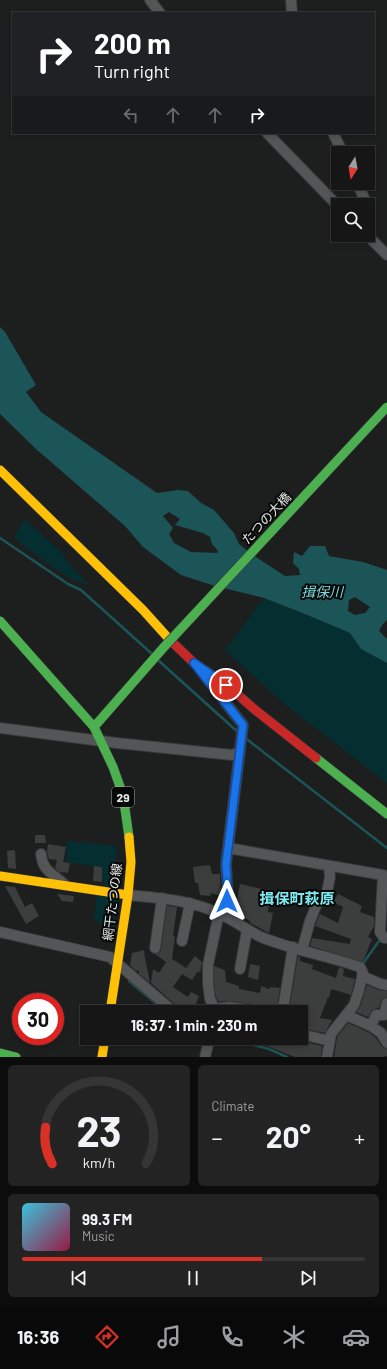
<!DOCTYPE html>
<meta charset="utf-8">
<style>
body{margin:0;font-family:Barlow,"Noto Sans JP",sans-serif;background:#232323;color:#f1f3f6;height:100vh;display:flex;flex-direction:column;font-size:15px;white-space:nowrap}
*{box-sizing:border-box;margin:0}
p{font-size:13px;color:#9e9fa1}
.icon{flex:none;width:22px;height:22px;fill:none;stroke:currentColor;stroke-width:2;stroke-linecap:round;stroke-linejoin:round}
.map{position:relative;height:1057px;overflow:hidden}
.sheet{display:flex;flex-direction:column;gap:8px;padding:8px;background:#0c0c0c;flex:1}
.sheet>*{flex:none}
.hud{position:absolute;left:12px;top:12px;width:363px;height:122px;border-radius:0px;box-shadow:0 2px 6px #0003,0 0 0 1px #353535;background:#202124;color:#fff;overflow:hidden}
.needle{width:26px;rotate:191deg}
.buttons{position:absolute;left:331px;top:146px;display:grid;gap:8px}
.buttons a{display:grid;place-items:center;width:44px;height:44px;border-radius:0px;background:#161616;box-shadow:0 2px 6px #0003,0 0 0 1px #353535;font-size:20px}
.speed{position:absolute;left:12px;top:993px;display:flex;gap:8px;font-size:20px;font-weight:700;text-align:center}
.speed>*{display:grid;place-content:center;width:52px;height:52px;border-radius:50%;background:#161616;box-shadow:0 2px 6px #0003,0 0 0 1px #353535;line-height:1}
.speed .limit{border:6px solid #d22;background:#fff;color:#111}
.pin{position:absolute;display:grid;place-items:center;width:34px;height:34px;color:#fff;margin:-17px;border:2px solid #fff;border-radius:50%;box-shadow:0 1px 4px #0007}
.me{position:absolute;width:44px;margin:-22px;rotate:0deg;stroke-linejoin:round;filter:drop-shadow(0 0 3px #0008)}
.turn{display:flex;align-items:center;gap:14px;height:84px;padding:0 16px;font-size:18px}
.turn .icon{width:52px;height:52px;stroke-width:2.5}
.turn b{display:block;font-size:28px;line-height:34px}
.lanes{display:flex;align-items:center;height:38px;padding:0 16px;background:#0003;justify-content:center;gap:20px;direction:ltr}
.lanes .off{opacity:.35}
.big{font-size:30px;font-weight:700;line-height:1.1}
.sheet .widget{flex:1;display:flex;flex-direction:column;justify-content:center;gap:6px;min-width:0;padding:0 14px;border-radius:6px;background:#232323}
.sheet .dial{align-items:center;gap:0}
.dial svg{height:104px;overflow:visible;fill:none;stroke:#353535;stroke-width:7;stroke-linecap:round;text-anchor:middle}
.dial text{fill:#f1f3f6;stroke:none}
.song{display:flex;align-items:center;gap:12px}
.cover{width:48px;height:48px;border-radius:6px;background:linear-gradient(135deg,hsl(190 70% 55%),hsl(340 70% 35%))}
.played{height:4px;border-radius:2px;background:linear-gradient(90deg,#d93025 70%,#353535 70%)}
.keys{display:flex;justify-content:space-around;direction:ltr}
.heat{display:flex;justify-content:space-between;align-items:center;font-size:22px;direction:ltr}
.sheet .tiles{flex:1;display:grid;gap:8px;grid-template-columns:1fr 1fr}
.widget:last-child{grid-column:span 2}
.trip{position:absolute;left:80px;top:1005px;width:228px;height:40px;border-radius:0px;background:#161616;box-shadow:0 2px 6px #0003,0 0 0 1px #353535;font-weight:700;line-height:40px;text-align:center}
.tabs{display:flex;height:64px;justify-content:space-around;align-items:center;background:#090909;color:#9e9fa1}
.tabs .icon{width:28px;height:28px}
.tabs .current{color:#d93025}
.tabs b{font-size:18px;color:#f1f3f6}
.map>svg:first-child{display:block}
.green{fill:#042e30}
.water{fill:#1c5557;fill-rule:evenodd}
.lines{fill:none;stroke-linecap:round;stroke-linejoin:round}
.stream{stroke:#1c5557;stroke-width:2.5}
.building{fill:#3c3d3d}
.street-casing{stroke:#373939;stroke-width:12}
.fast-casing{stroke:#373939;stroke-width:10}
.slow-casing{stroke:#373939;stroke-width:10}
.jam-casing{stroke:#373939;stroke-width:10}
.street{stroke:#545556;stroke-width:10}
.fast{stroke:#4caf50;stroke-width:9}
.slow{stroke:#ffc107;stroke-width:9}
.jam{stroke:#c62828;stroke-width:9}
.fast-bridge-casing{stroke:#373939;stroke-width:10;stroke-linecap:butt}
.fast-bridge{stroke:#4caf50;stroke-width:9}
.route-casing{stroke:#114b97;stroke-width:10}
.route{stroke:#1a73e8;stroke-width:7}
.labels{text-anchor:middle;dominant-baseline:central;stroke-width:4;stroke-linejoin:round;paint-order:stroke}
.shield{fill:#070808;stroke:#a3a5a5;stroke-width:1}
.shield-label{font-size:12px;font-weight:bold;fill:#e6e8e8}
.street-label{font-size:13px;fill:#e6e8e8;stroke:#070808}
.water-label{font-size:14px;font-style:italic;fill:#77d8dd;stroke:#070808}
.quarter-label{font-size:15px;font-weight:bold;fill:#7febf1;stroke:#070808}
</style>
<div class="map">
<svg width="387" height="1057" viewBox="0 0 387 1057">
<rect width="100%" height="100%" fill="#1d1e1e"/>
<path class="green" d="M24,519L66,556L63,558L88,584L73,580L51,566L14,538Z
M264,598L305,614L350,633L361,649L387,663V783L282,702L225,650Z
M67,841L116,846L117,888L103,887L104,881L101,879L102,867L66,862Z
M97,895L118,898L112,939L103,926L94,918Z"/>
<path class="water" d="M0,327L5,332L36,385L26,392L41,412L157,493L178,490L188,491L201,503L214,510L234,533L239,544L250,553L285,576L300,575L299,569L293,563L294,552L302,556L310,546H325L329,556L363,562L387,570V620L382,625L379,631L387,639V663L361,649L350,633L305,614L264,598L215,586L181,575L143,547L125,526L36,449L0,414ZM169,512L180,519L175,525L203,533L210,537L212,544L218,551L217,553L191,552L174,543L169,534L173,528L163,516ZM355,597L370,607L365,613L355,615L348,611L349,600Z"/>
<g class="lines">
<path class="stream" d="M0,538L68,584L81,590L151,653
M159,661L240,734
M244,737L387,848
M362,965L379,941H383
M129,981L166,1012
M190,1038L202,1041
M225,1038L269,1049L287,1057"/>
</g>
<path class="building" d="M35,835H45L46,843H35Z
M48,844L66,847L63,862L70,863L68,873L59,872L55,868L57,860L49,859L47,852Z
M15,850L16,869L8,868L7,851Z
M210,865L212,874H220L221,896L210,893L211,896L200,895L198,883H195L193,867Z
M94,866L102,867V882L93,881Z
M240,884L271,891L268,912L273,913L269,933L250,923L251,922L240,914L239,917L234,914L236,906L239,901L237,900Z
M5,886L15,887L25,907L32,903L39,916L26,924Z
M57,894L74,896L73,902L62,901Z
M338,894L362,906L360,912L374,917V926L368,937L372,939L363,962L310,946L312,938L350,944L351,939L315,926L320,914L338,923L343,907L333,902Z
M167,906L177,907L173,936L175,937L172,959L186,968L195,956L202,962L200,973L198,971L192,980L182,974L173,987L188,997L191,992L199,996L195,1006L208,1009V1012H184L180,1011V1009L151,983L153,969L159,973L166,962L155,954L160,952L161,949Z
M144,950L145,958L150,983L139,974V971L135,970L130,965L132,953Z
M298,956L300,957V961L313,965L312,969L336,978L339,967L344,969L343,976L355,979L351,995L331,989L329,998L328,997L320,1018L332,1020L325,1033L301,1028V1012H287L290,1004Z
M250,964L260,966L258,980L248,977Z
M214,966L225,970L226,982L239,986V989L260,993L261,986L269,989L270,987L280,988L278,1001L274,1012L270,1007L267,1006L230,1001L219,1002L216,997L214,983Z
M367,985L379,990L387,991V997L382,999L379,1008L372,1010L368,1017L356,1012L360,1007Z
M348,1023L368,1032L376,1038L382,1047L387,1049V1056L383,1057H334L337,1037Z
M246,1038H284L301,1046V1041L322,1046L321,1057H295Z"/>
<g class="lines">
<g class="street-casing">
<path id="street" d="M150,0L160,13
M291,0L292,13
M267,133L338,206
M333,133L343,153
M357,183L365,200
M367,235L387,255
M202,672L243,725L226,864L228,895L226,906L222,915
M0,728L117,743L232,755L239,752
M228,848L383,875L380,932L384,938H387
M41,854C43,872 53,873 64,884
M128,895C159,898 190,900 218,913C233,919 246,930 261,937C293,950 328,956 360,967L363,973L359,990L354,1005L331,1034L327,1057
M0,932L110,957L174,1012
M182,941L190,903
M155,948L162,898
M302,950L310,921L316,906L327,892L330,877L329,867
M240,969L247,930
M362,976L381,984L387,985
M215,1009L229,1007L266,1012
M214,1012L215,1009L210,999L208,983V965L219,913
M280,1012L284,1003L293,947
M346,1015L371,1026L381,1033L387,1043
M371,1026L376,1015H384L387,1003
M301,1034L330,1041
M203,1038L209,1040L205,1057"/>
</g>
<g class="fast-casing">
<path id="fast" d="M0,621L94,727L113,767L123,795L129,837
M94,727L164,647
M316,758L387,814
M0,1053L16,1057"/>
</g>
<g class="slow-casing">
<path id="slow" d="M0,470L143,610L170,640
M0,876L128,895
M110,1012L128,895L131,862L129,837
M102,1057L105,1038"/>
</g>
<g class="jam-casing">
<path id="jam" d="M170,640L194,663L227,685L254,709L316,758"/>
</g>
<use href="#street" class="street"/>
<use href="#fast" class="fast"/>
<use href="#slow" class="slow"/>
<use href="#jam" class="jam"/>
<g class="fast-bridge-casing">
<path id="fast-bridge" d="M164,647L387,407"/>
</g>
<use href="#fast-bridge" class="fast-bridge"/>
</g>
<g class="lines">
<g class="route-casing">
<path id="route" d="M226,685L194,663L243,725L226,864L228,895L227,901"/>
</g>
<use href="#route" class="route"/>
</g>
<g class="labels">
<rect class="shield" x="112" y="787" width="22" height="20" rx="3"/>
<g class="shield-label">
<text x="123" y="797">29</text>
</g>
<g class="street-label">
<text transform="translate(266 518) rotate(-47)">たつの大橋</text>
<text transform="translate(112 902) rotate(-83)">網干たつの線</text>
</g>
<g class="water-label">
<text x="322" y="591">揖保川</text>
</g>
<g class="quarter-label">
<text x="297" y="898">揖保町萩原</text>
</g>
</g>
</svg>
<div class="buttons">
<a><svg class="needle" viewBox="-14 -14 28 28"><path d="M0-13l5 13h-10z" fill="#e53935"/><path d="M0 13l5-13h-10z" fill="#9e9fa1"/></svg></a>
<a><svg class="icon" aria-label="search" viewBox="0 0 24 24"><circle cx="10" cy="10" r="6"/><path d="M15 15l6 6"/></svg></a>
</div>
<div class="speed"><div class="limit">30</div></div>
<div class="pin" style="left:226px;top:685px;background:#d93025"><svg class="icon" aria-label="arrive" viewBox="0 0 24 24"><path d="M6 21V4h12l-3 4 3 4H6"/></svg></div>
<svg class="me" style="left:227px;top:901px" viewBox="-20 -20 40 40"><path d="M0-17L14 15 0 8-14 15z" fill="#1a73e8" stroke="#fff" stroke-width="4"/></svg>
<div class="trip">16:37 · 1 min · 230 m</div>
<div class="hud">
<div class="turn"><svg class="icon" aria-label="right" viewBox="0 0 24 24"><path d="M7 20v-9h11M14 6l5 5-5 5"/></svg><div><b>200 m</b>Turn right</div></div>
<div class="lanes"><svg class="icon off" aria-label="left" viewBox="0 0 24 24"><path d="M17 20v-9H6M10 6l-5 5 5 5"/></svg><svg class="icon off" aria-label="ahead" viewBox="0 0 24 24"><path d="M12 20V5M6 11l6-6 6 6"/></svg><svg class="icon off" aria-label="ahead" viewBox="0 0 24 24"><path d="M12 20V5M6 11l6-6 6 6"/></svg><svg class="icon" aria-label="right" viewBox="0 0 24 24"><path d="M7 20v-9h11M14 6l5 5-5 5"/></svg></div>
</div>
</div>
<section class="sheet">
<div class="tiles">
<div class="widget dial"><svg viewBox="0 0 100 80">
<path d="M14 69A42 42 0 1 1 86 69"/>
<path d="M14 69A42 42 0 0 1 9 41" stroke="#d93025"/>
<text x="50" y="56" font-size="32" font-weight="700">23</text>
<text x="50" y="72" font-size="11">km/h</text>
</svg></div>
<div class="widget"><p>Climate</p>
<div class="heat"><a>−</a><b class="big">20°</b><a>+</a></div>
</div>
<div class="widget">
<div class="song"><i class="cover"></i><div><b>99.3 FM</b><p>Music</p></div></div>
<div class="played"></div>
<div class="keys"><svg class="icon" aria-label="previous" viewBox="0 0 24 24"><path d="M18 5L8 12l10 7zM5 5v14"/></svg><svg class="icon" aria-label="pause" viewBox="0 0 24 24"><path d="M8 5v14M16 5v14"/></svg><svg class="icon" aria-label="next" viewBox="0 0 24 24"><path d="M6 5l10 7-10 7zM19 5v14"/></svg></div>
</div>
</div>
</section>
<nav class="tabs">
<b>16:36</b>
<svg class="icon current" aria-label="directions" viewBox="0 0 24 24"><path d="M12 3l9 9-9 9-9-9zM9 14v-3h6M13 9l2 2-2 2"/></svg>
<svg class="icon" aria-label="music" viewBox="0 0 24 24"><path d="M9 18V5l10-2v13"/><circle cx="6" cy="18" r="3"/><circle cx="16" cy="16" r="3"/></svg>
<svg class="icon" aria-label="phone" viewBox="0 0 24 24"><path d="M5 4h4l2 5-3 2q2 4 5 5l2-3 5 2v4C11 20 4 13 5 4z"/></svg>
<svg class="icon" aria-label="climate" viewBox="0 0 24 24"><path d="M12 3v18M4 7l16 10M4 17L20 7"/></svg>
<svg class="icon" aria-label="car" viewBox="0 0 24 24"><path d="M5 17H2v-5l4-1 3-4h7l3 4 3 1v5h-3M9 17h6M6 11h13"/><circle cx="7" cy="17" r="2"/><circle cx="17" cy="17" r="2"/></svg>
</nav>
